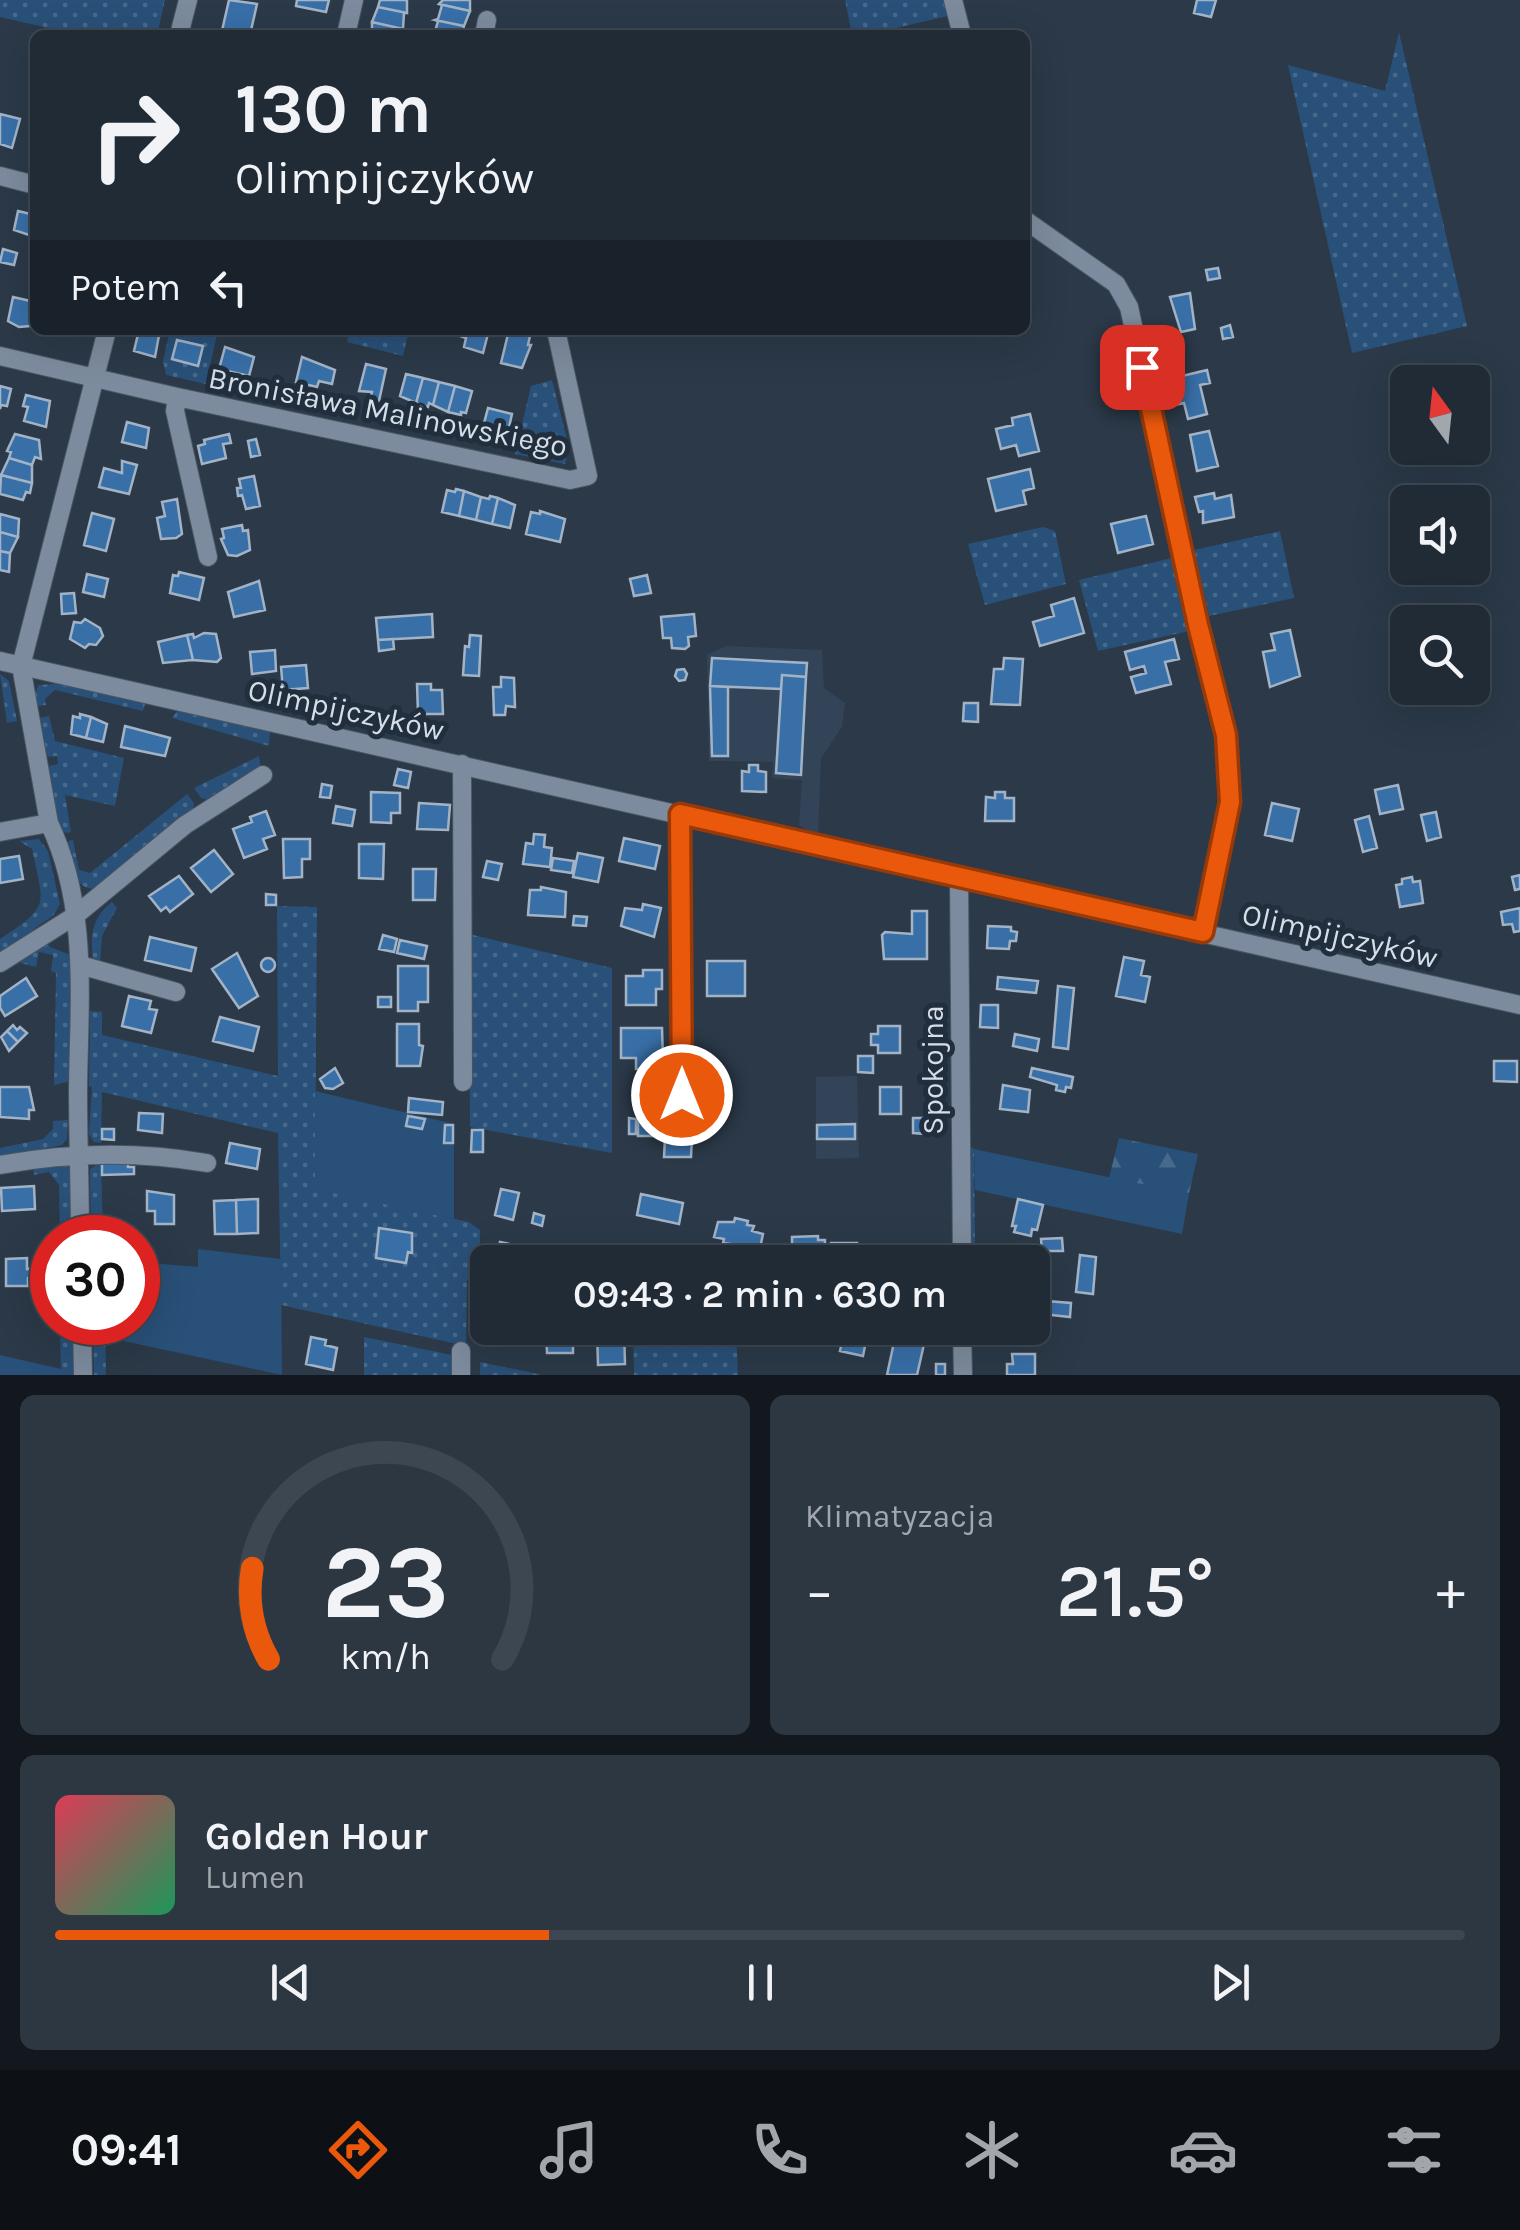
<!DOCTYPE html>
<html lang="pl">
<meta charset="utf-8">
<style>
body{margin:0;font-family:Karla,sans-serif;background:#2d3742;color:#f1f3f6;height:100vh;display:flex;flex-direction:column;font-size:38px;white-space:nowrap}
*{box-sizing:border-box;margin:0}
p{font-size:32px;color:#a2a7ad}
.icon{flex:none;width:55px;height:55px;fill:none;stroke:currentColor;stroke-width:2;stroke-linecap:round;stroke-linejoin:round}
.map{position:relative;height:1375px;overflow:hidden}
.side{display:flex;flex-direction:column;gap:20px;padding:20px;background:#12181e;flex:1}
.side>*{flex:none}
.hud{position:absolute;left:30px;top:30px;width:1000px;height:305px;border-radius:15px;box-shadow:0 10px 40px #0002,0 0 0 2px #3d4751;background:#202b36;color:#f1f3f6;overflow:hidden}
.needle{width:65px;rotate:345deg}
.buttons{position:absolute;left:1390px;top:365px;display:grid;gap:20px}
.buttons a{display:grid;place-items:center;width:100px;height:100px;border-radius:15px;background:#202b36;box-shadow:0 10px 40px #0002,0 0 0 2px #3d4751;font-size:50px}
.speed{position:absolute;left:30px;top:1215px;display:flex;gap:20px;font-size:50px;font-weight:700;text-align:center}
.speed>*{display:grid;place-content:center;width:130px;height:130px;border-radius:50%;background:#202b36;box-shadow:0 10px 40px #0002,0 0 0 2px #3d4751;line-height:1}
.speed .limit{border:15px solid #d22;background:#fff;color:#111}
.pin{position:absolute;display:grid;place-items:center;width:85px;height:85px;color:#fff;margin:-42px;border-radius:20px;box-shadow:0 5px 15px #0006}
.me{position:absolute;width:110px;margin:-55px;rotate:0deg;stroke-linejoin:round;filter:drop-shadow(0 0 8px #0008)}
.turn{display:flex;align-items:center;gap:35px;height:210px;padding:0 40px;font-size:45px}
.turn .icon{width:130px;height:130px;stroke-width:2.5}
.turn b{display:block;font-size:70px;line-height:85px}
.then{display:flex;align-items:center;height:95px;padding:0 40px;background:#0003;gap:20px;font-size:38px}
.big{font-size:75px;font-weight:600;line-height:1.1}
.side .card{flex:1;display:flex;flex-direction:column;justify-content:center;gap:15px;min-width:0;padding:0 35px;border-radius:15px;background:#2d3742}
.side .dial{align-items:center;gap:0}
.dial svg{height:260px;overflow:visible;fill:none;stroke:#3d4751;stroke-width:7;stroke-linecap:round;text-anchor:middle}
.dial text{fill:#f1f3f6;stroke:none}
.song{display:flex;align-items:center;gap:30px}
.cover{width:120px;height:120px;border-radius:15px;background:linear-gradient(135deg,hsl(350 70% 55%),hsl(150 70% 35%))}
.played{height:10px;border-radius:5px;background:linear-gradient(90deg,#ea580c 35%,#3d4751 35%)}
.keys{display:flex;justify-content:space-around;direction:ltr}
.heat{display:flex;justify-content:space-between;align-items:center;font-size:55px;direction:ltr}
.side .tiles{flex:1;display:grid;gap:20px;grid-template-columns:1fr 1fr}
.card:last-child{grid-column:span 2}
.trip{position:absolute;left:470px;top:1245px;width:580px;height:100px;border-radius:15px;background:#202b36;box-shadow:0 10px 40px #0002,0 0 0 2px #3d4751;font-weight:600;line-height:100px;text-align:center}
.tabs{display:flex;height:160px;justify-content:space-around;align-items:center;background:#0d1116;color:#a2a7ad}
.tabs .icon{width:70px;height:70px}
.tabs .selected{color:#ea580c}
.tabs b{font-size:45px;color:#f1f3f6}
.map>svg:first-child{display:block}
.built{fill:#334458}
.grass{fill:url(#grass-dots)}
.forest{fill:url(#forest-firs)}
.garden{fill:#295078}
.building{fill:#386fa7;stroke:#a3b3c6;stroke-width:2.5}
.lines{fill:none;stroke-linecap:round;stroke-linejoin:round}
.minor-casing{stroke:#495561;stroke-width:20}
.minor{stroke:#7c8b9d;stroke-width:18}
.route-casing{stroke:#983908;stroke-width:25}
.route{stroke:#ea580c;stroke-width:18}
.labels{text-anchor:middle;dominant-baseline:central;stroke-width:10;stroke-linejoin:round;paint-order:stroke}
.street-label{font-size:30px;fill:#d5dee7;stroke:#212e3d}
</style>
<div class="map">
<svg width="1520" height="1375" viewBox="0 0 1520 1375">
<defs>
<pattern id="grass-dots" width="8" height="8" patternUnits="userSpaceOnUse" patternTransform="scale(2.5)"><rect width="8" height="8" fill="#295078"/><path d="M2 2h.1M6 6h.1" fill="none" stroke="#47698b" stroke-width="1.8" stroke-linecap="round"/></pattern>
<pattern id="forest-firs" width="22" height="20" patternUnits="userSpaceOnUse" patternTransform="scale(2.5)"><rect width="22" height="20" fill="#295078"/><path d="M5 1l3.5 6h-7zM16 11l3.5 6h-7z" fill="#47698b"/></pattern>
</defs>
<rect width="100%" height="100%" fill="#2b3948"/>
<path class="built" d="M727,646L822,650L824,688L845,703L842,727L821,758L818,838L799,825L802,780L772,778L773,762L709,761L707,654Z
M857,1076L859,1158L816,1159V1077Z"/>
<path class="grass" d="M0,0H165L157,35H79L0,17Z
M845,0H944L948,16L866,35H852Z
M1399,32L1467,326L1352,353L1288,65L1385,91Z
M170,330H218L206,384L166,375L163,361Z
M350,330H409L403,356L347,342Z
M552,380L569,447L565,464L515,454L531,386Z
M1043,527L1055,531L1066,584L985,605L968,544Z
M1280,531L1294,598L1209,616L1194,550Z
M1176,557L1194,630L1098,651L1079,580Z
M0,674L9,681L17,721L7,723Z
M55,680L146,701L143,711L55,690L45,699L46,705L37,706L31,693L36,692L38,685L54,684Z
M179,709L270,730L269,746L172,718Z
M49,716L55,741L124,758L115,806L65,795L71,832L67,833L60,830L46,772L49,766L58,764L57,756L47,757L42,754L38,718Z
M259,756L261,769L208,800L201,798L194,788Z
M187,794L194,803L193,810L97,889C73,890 72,866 66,847L69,841L73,840L79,870L90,873Z
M39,839L48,851L60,904L53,916L35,928L38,933L0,958V939C51,905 44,907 32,849L19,841Z
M112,902L117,908L102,936L100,963H93C91,939 89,920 112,902Z
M277,906L317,907L315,1188L469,1222L480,1230V1273L467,1280L466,1346L281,1305L278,1133L102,1092L101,1143L94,1142L89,1134L92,1087L89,1086L90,1011L102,1012V1035L278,1076Z
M469,934L612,968V1153L470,1127Z
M46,941L50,947L73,956L71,1081L54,1085L56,973L51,971L53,955L39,952L36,967L21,963L18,958Z
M68,1120L67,1139L62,1145L0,1159V1148L43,1139L53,1129V1121Z
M969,1145L974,1149L975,1252L967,1249Z
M65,1162L72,1171L74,1237H60L59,1185L49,1172L34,1175L33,1165Z
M101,1162L103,1237H91L90,1169Z
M60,1323H76L77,1375H61Z
M93,1323H105L106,1375H94Z
M633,1328H736L738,1375H634Z
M364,1337L457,1356V1375H364Z
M480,1362L542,1375H480Z"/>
<path class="forest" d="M1119,1138L1198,1154L1189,1194L1109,1178Z"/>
<path class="garden" d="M315,1091L454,1124V1219L315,1189Z
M974,1149L1189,1194L1182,1234L975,1190Z
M198,1249L281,1259L282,1375L105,1337V1323L138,1322V1262L198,1267Z
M0,1355L61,1369V1375H0Z"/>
<path class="building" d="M229,0L257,4L250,35H221Z
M297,0H329L326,12L296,6Z
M380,0H407V13L378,7Z
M443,0H470V11L439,4Z
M1197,0H1216L1211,17L1194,13Z
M439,4L470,11L464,26L435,20L438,19L442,5Z
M378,7L407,13H404L403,29L372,22Z
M435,20L464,26L462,34L465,35H434L438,21Z
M372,22L403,29V30L400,29L399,35H372Z
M0,114L20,119L12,148L0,144Z
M18,211L35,215V237L14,230Z
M3,249L17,253L14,265L0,262Z
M1218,268L1220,278L1208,280L1206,270Z
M1190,293L1195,329L1181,332L1170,297Z
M13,297L35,302V318H32L30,326L19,327L8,321Z
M1230,325L1233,337L1223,339L1221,328Z
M139,330H160L155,357L134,351Z
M462,330H489L483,353L464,347L466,338L460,336Z
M509,330L530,336L528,345H531L522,368L501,363Z
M177,340L203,346L198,366L172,359Z
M225,347L254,357L249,376L219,369Z
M302,357L335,370L332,384L319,381L317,387L296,382Z
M366,364L386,369L377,410L368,407L372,392L359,391Z
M1207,370L1210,383L1200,385L1207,414L1188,419L1184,403L1175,405L1172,394L1182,392L1178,377Z
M406,374L423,378L416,403L400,396Z
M423,378L439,382L433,405L429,403L428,407L416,403Z
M439,382L455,386L448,412L433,405Z
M0,386L11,389L7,406L1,405L0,409Z
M455,386L472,391L466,413L461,412V415L448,412Z
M26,395L50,401L46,427L24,421L28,407L23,406Z
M488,408L512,414L507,436L483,427Z
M1030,414L1039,451L1019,456L1016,445L1001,449L996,429L1013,425L1012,418Z
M127,422L149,428L146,448L122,442Z
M1209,431L1218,466L1197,471L1190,435Z
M15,434L39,440L41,459L35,457L32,465L9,458L11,452L7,451Z
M229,434L231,443L223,444L226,458L202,464L198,446L205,444L204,440Z
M256,439L260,455L251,457L248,441Z
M9,458L32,465V483L1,475Z
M122,461L137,465L129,494L99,487L104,468L122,473Z
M1030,469L1034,488L1023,491L1026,504L996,511L988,479Z
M1,475L32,483L30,493L26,492L23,500L0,494Z
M254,476L260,506L246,509L242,495L238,496L237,488H241L239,479Z
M456,489L464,491L459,516L442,512L447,490L455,492Z
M464,491L481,497L476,520L459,516Z
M1214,493L1215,499L1231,495L1234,517L1203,523V511L1199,512L1195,497Z
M490,496L498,498L492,524L476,520L481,497L489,499Z
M498,498L515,505L510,528L492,524Z
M177,499L182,534L176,538L161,539L157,518L165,516L162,502Z
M540,511L565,519L560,542L526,534L531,512L540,514Z
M92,513L114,519L106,551L84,545Z
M0,514L19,519L18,537L0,532Z
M1146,516L1153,544L1118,553L1111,524Z
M242,525L243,531L248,530L250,550L237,556L228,555L221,539L224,538L222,529Z
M0,532L18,537L10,553L0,551Z
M0,551L10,553L9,572L0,570Z
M179,572L204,578L199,600L170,593L173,575L178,576Z
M87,574L108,579L104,597L83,592Z
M647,575L651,593L634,596L630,579Z
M259,581L265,610L234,617L228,592Z
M74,593L76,613L62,614L61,594Z
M1074,598L1084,633L1040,646L1033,622L1054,616L1051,605Z
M432,614L433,637L378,640L376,618Z
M694,614L696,636L688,637L689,646L685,649L672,648L671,638H663L661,617Z
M85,619L100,628L103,636L96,645L89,644L85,648L70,639L74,622L81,623Z
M1290,630L1300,676L1270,687L1263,652L1275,650L1271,634Z
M204,633L216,634L221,658L217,662L193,660L187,635L193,634L194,638Z
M187,635L193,660L163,663L158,642Z
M470,635L481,636L479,676L463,675L465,646L469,647Z
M393,639L394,649L379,651L378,640Z
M1174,639L1179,659L1165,662L1171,684L1136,693L1131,677L1146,673L1144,666L1130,670L1125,652Z
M275,650L276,671L252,674L250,652Z
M712,658L807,663L806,677L782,675L781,689L710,686Z
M1004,658L1023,659L1020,705L991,704L994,669H1003Z
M306,665L308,688L283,690L281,667Z
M684,669L687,674L685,680L679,681L675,676L677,670Z
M782,675L806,677L801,775L776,773Z
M501,677L514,678L515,707L506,706L505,715H494L493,687H501Z
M417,684H431V690H442L443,714H418Z
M710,686L728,687V756H712Z
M964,703H978V722L963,721Z
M80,714L91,717L86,738L71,734L73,716L80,718Z
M91,717L107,724L103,742L86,738Z
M125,726L170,738L165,756L121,747Z
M749,765H758V771L766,772V792L742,791V771L749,772Z
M398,769L411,772L408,788L394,785Z
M322,784L332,786L330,798L320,797Z
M1398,785L1403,809L1380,814L1375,790Z
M371,792L400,793V813H391V823L371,822Z
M995,792H1005V798H1014V821H985L986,797L995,798Z
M419,803L450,805L448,830L417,829Z
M1272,803L1299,809L1292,841L1265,835Z
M336,806L355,810L352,826L333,823Z
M266,811L275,835L263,839L267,849L244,858L233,829L252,822L250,817Z
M1436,812L1441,837L1427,841L1421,815Z
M1369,816L1377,848L1363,852L1355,820Z
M534,834L545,835L544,847L552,848L550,867L523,864L526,843L533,844Z
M624,838L660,846L655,869L619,861Z
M283,839H310V859H302V877L284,878Z
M359,844H384L383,879L359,878Z
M214,850L233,874L211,892L191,868Z
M578,853L603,858L598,882L573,877Z
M19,856L23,879L0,883V859Z
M553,858L574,861L572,873L551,870Z
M487,861L502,864L498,880L483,877Z
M413,869H436L435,900H413Z
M1520,875V889L1515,890L1512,877Z
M179,876L193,894L170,912L166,907L161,911L149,896Z
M1412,877L1413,882L1420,881L1423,903L1400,907L1396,885L1402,884V879Z
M541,887L566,892L565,917L528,915L530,890H541Z
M266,894L276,895V905H266Z
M643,904L661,908L654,937L621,926L625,908L642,910Z
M1520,908V931L1514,932L1512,924L1503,925L1501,912Z
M912,911H927V959H884L882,935L885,932L912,934Z
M574,916L587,917L586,926L573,925Z
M988,926L1011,927V931L1017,932L1016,941H1010L1009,949L987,948Z
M383,935L397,939L394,952L379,949Z
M150,937L196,948L191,971L145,960Z
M400,940L427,946L424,959L397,953Z
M237,953L258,996L239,1008L212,969Z
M1124,957L1144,961L1141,975L1150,977L1145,1002L1116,996Z
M261 965a7 7 0 1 1 14 0a7 7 0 1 1-14 0Z
M707,961H745V996H707Z
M398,966H428V1002H418V1011H398Z
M643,970H662V989H656V1005H626V976H643Z
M998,977L1038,981L1036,993L997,989Z
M26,978L37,996L5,1016L0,1008V996Z
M1058,986L1074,988L1068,1049L1053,1047Z
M129,996L151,1001L149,1009L157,1010L151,1033L122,1026Z
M378,997H391V1007H378Z
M981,1005H998V1028L980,1027Z
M220,1017L259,1027L253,1051L213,1041Z
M397,1024H419V1045L423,1046L420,1066H397Z
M13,1025L17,1030L20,1027L27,1033L18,1042L7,1031Z
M878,1026H900V1053H878V1045H871V1034H878Z
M621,1028H662L663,1059H656V1069H636V1058H621Z
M7,1031L18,1042L9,1051L1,1037Z
M1015,1034L1039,1039L1037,1051L1013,1046Z
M858,1056H873V1073L858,1072Z
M1494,1061H1517V1082L1494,1081Z
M335,1068L343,1083L333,1089L325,1088L320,1079Z
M1032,1068L1073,1077L1071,1088L1066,1087L1065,1092L1056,1090L1057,1085L1030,1077Z
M1003,1085L1030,1090L1028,1112L1000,1109Z
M0,1087H29L34,1110H29V1119L0,1117Z
M880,1087H901V1114H880Z
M638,1095L661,1096L660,1136H638Z
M409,1098L443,1102L442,1115L408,1112Z
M139,1113L163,1114L162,1133L138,1130Z
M408,1116L425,1119L422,1129L406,1126Z
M629,1118L636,1119V1134H629Z
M913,1118H925V1134L913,1133Z
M855,1124V1139H817V1125Z
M445,1125H453V1143H444Z
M102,1129H114V1140L102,1139Z
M472,1130H483V1152H471Z
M665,1138H692L691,1157H664Z
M230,1143L260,1149L257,1169L226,1163Z
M128,1161V1167H134V1174L102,1175V1162Z
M34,1186L35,1209L2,1211L1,1188Z
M501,1189L519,1193L513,1220L495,1215Z
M147,1191L174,1195V1224H155V1211H147Z
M641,1194L683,1203L679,1224L637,1215Z
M258,1199V1233L237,1234L236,1200Z
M1018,1199L1043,1205L1037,1230L1032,1229L1031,1236L1014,1232L1016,1226H1012Z
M236,1200L237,1234H215L214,1201Z
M534,1213L544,1216L542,1226L532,1223Z
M735,1218L748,1221L747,1225L754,1226L752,1231L763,1234L760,1248L723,1243L724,1239L714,1237L718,1222H734Z
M379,1228L412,1233V1253L408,1252L406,1263L376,1258Z
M818,1236V1240H825V1259L792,1260V1237Z
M1062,1238L1063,1251H1042L1041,1239Z
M500,1242L543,1251L541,1262H496Z
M831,1243H857V1262H825V1248H831Z
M1080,1255L1096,1257L1093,1294L1076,1292Z
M560,1256L594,1262H559Z
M27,1258V1269L35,1268L36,1277L28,1278V1286H6V1259Z
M1034,1300L1071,1303L1070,1317L1033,1313Z
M495,1328H522V1342H495Z
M546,1328H573V1353H547Z
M697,1328H727V1332H716L717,1339H698Z
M764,1328H791L789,1332L779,1330L778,1334L764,1331Z
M845,1328L868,1331L863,1356L840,1351Z
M897,1328L927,1331L917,1375H887Z
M597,1329H624L625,1364L598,1365Z
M311,1337L326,1340L325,1345L337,1348L333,1370L306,1364Z
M1012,1354H1035V1375H1007V1364H1013Z
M936,1364H945V1375H936Z"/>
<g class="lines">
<g class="minor-casing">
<path id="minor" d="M953,0L962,35
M179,35L188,0
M346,35L354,0
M484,35L487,20
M0,176L35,185
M1025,220L1116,284L1129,307L1198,625L1226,735L1229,802L1203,932
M0,356L177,397L570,480L588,476L556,330
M177,397L175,411L208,557
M0,661L1520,1005
M462,764L463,1082
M680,814L682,1095
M0,832L49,823
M959,878L962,1262
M0,963L76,915L185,825L263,775
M80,965L176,992
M0,1165C70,1152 137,1151 207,1163
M80,1238C80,1188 78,1139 78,1090C79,1000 89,906 49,823L21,666L107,330
M82,1322L83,1375
M962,1328L963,1375
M461,1351V1375"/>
</g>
<use href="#minor" class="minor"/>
</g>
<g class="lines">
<g class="route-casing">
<path id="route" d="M682,1095L680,814L1203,932L1230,802L1226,735L1198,625L1142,367"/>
</g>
<use href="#route" class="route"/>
</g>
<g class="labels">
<g class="street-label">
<text transform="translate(388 412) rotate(11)">Bronisława Malinowskiego</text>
<text transform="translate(346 710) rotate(12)">Olimpijczyków</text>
<text transform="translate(1340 936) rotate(13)">Olimpijczyków</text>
<text transform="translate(933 1070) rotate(-90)">Spokojna</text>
</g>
</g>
</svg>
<div class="buttons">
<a><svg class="needle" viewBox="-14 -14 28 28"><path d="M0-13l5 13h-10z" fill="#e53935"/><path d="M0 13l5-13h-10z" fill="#a2a7ad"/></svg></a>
<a><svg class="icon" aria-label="sound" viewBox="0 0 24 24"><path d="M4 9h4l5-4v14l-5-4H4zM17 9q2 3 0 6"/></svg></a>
<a><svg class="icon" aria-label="search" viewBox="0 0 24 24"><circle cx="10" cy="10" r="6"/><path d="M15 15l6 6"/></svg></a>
</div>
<div class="speed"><div class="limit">30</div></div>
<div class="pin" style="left:1142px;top:367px;background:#d93025"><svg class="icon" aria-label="arrive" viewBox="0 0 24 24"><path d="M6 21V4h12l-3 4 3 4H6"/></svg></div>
<svg class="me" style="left:682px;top:1095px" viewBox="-20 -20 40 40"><circle r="17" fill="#ea580c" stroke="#fff" stroke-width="3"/><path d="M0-11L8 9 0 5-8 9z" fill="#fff"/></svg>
<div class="trip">09:43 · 2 min · 630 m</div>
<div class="hud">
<div class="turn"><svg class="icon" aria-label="right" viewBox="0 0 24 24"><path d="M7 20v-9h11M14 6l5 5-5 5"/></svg><div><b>130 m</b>Olimpijczyków</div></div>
<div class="then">Potem<svg class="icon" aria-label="left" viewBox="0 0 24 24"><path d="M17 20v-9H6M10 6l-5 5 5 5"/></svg></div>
</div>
</div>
<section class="side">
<div class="tiles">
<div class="card dial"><svg viewBox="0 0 100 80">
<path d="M14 69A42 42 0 1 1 86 69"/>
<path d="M14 69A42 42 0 0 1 9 41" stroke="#ea580c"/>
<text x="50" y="56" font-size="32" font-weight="700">23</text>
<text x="50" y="72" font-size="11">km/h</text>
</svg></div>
<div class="card"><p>Klimatyzacja</p>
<div class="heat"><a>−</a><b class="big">21.5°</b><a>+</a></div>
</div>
<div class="card">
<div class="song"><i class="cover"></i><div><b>Golden Hour</b><p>Lumen</p></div></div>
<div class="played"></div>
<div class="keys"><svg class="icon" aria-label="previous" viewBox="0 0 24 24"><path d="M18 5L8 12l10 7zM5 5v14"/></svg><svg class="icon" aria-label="pause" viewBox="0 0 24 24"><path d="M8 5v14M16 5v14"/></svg><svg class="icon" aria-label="next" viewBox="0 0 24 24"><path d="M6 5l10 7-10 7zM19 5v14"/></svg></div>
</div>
</div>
</section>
<nav class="tabs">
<b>09:41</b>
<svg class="icon selected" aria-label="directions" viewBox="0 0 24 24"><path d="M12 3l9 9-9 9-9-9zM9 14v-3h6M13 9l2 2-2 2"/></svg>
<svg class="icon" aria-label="music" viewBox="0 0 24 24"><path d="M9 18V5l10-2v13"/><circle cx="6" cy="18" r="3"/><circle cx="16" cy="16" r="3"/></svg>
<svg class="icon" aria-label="phone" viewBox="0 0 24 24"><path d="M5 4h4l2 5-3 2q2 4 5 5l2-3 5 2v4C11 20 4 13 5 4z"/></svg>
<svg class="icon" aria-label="climate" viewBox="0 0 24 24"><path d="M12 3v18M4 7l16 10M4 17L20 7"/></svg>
<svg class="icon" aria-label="car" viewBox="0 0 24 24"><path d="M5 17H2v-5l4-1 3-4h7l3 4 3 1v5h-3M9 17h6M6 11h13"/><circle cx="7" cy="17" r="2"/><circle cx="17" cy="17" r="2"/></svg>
<svg class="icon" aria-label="filters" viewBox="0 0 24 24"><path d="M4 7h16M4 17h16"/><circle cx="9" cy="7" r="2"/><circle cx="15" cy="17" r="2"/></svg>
</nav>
